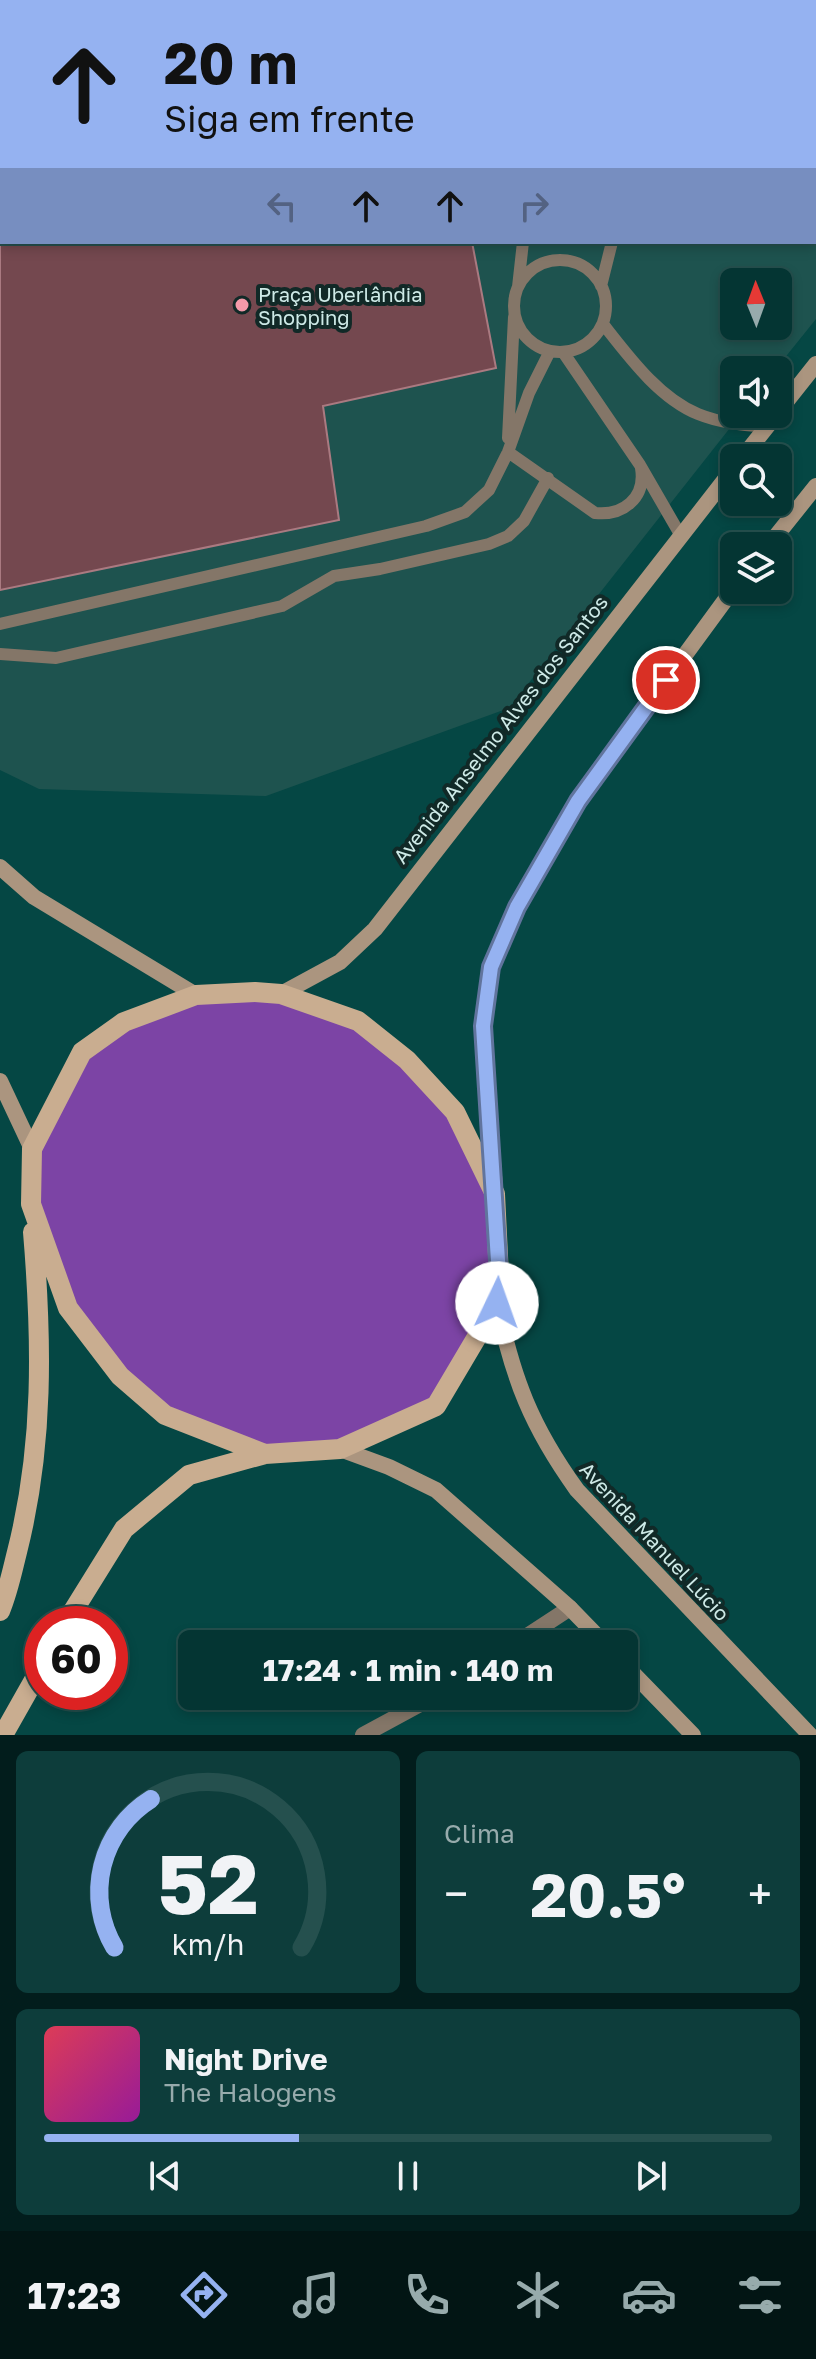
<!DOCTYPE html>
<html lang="pt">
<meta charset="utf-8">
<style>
body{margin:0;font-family:"Golos Text",sans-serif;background:#0d3d3b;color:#f1f3f6;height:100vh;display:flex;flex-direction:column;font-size:30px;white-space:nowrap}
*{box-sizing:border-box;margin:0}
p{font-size:26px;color:#97abac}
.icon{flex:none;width:44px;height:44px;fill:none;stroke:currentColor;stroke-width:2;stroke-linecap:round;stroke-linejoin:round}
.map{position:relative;height:1735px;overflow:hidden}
.details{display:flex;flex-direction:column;gap:16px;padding:16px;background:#021d1c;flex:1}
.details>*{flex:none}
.guide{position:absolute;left:0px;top:0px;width:816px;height:244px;box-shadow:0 4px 12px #0003,0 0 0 2px #25504e;background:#95b2f1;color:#111;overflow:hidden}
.needle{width:52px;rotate:359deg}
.fabs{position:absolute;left:720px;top:268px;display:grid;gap:16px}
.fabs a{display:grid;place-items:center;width:72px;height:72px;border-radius:12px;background:#043533;box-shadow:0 4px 12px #0003,0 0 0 2px #25504e;font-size:40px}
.speed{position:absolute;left:24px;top:1606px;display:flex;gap:16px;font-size:40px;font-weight:700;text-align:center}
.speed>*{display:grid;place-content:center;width:104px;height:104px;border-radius:50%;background:#043533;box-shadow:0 4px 12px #0003,0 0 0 2px #25504e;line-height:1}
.speed .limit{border:12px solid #d22;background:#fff;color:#111}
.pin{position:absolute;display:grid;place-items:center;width:68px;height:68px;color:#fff;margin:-34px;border:4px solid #fff;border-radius:50%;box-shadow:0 2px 8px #0007}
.me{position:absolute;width:88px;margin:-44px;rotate:3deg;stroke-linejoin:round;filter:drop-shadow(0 0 6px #0008)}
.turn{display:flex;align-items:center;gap:28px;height:168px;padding:0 32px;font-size:36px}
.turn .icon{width:104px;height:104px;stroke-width:2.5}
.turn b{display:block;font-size:56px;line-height:68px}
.lanes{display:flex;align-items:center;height:76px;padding:0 32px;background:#0003;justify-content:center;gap:40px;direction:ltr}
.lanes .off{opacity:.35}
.big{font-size:60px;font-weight:700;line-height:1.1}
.details .widget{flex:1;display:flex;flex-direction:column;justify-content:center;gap:12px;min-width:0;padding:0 28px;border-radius:12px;background:#0d3d3b}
.details .dial{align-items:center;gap:0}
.dial svg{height:208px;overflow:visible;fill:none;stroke:#25504e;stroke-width:7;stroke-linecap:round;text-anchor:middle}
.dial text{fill:#f1f3f6;stroke:none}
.song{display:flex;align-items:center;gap:24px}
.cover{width:96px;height:96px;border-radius:12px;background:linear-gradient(135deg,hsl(350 70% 55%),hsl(300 70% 35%))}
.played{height:8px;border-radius:4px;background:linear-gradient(90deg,#95b2f1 35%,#25504e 35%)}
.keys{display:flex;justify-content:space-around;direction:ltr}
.heat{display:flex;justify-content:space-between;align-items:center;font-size:44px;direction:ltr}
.details .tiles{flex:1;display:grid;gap:16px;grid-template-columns:1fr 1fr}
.widget:last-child{grid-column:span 2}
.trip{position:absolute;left:178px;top:1630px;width:460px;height:80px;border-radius:12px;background:#043533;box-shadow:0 4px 12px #0003,0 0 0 2px #25504e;font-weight:700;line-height:80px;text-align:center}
.dock{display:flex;height:128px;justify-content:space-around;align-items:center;background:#021514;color:#97abac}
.dock .icon{width:56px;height:56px}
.dock .selected{color:#95b2f1}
.dock b{font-size:36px;color:#f1f3f6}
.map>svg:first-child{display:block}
.built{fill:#1e534f;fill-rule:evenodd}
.green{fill:#7c44a5}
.building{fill:#74484f;stroke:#aa7a81;stroke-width:2}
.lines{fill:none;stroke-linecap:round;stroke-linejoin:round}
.service{stroke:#847668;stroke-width:12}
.minor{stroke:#847668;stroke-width:16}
.secondary{stroke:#ab957f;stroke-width:16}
.primary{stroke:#c9ad90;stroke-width:20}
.route-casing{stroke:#61749d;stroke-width:20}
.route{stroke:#95b2f1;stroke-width:14}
.poi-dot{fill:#f39aa9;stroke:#112927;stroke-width:3}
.labels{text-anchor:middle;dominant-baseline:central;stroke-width:8;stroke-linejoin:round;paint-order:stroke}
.poi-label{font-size:20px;fill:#ceeae7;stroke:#112927;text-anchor:start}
.street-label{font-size:20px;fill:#ceeae7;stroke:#112927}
</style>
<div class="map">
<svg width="816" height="1735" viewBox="0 0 816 1735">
<rect width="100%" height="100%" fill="#054744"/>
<path class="built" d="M0,0H816V319L775,370H734V414H741L509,708L266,796L39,789L0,770ZM2,2H814V242H2ZM734,282H778V326H734Z"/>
<path class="green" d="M255,992L358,1021L455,1112L495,1194L499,1276L436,1406L340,1449L265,1454L165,1415L68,1308L31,1204L32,1149L82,1052L196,995Z"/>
<path class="building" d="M0,242H472L496,368L323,406L339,520L0,590Z"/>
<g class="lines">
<path class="service" d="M509,0V2
M776,2L777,0
M514 306a46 46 0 1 1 92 0a46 46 0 1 1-92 0Z
M601,286L612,242
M518,287L523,242
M603,324C629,357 659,398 698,414C720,423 743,425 766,427
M563,352L640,465L681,536
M508,438L514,317
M508,452L595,513C623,516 646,498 641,468
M0,624L426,526L465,512L489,490L508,452L529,393L550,351
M0,654L56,658L282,606L334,576L380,569L489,544L508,536L524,521L548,478"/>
<path class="minor" d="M515,1644L570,1608
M363,1735L435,1696"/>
<path class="secondary" d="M778,412L816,364
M742,458L777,414
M768,546L816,486
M0,867L34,897L196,995
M281,994L340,962L375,929L734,468
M0,1081L32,1149
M495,1189L483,1026L491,967L517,907L578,801L734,588
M497,1303C513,1379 531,1426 577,1490L810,1735
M340,1449L389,1467L436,1490L570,1608L605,1644
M624,1664L693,1735"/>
<path class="primary" d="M255,992L281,994L358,1021L407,1060L455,1112L495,1194L499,1276L497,1303L436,1406L340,1449L265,1454L165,1415L120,1376L68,1308L31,1204L32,1149L82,1052L124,1022L196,995Z
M0,1611C8,1592 12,1572 17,1552C44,1446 42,1340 33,1232
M65,1624L124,1529L189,1475L265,1454
M3,1735L42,1666"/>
</g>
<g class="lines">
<g class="route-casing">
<path id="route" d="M497,1303L499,1276L483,1026L491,967L517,907L578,801L666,680"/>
</g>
<use href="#route" class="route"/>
</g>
<circle class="poi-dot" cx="242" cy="305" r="8"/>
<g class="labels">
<g class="poi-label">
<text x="258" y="294">Praça Uberlândia<tspan x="258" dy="23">Shopping</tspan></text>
</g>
<g class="street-label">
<text transform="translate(500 729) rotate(-52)">Avenida Anselmo Alves dos Santos</text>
<text transform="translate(655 1541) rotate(47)">Avenida Manuel Lúcio</text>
</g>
</g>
</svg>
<div class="fabs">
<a><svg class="needle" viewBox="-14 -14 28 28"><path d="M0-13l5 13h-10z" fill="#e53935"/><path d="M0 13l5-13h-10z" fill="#97abac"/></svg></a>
<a><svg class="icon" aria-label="sound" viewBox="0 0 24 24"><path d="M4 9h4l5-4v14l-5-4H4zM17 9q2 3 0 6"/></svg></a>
<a><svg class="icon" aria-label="search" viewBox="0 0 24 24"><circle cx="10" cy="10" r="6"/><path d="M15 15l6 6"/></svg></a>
<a><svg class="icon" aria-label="layers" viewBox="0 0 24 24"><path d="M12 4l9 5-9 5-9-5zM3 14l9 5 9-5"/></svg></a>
</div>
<div class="speed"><div class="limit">60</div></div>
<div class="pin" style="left:666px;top:680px;background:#d93025"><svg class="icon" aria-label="arrive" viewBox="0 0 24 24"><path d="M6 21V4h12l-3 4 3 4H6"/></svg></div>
<svg class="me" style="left:497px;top:1303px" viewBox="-20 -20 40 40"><circle r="19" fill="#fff"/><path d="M0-13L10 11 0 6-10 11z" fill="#95b2f1"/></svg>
<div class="trip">17:24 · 1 min · 140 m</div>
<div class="guide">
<div class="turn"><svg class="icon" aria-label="ahead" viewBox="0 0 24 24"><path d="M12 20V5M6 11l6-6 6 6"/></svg><div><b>20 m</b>Siga em frente</div></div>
<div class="lanes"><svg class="icon off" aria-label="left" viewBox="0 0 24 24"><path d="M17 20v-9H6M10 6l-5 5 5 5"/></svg><svg class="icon" aria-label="ahead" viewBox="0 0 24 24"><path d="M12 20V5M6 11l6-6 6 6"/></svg><svg class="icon" aria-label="ahead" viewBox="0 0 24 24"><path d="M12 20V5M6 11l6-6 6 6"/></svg><svg class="icon off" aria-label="right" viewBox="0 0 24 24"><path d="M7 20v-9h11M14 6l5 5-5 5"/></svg></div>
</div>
</div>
<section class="details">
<div class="tiles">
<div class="widget dial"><svg viewBox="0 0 100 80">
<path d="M14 69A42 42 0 1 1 86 69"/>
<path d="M14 69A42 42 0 0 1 28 12" stroke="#95b2f1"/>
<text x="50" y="56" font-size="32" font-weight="700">52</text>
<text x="50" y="72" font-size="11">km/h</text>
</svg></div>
<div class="widget"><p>Clima</p>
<div class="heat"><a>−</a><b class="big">20.5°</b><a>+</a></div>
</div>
<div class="widget">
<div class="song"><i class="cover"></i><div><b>Night Drive</b><p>The Halogens</p></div></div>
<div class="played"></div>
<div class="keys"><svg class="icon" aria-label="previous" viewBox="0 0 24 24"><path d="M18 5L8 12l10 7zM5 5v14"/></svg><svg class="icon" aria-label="pause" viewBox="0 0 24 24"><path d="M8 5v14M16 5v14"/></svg><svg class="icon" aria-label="next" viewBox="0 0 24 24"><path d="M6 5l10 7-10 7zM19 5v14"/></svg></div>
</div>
</div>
</section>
<nav class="dock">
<b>17:23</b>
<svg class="icon selected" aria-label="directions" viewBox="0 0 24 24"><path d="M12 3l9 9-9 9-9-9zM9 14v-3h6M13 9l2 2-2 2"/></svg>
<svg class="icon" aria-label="music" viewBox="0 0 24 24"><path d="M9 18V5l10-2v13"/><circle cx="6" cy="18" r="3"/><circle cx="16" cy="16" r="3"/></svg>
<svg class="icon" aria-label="phone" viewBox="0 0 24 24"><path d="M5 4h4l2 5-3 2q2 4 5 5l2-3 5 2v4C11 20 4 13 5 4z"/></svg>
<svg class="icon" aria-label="climate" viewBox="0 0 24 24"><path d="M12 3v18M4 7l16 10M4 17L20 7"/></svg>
<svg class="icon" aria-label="car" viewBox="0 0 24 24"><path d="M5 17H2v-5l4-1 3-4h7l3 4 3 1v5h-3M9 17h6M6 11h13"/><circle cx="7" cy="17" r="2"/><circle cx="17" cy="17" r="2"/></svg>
<svg class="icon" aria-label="filters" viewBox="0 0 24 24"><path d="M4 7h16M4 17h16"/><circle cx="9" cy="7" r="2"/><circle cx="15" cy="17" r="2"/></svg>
</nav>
